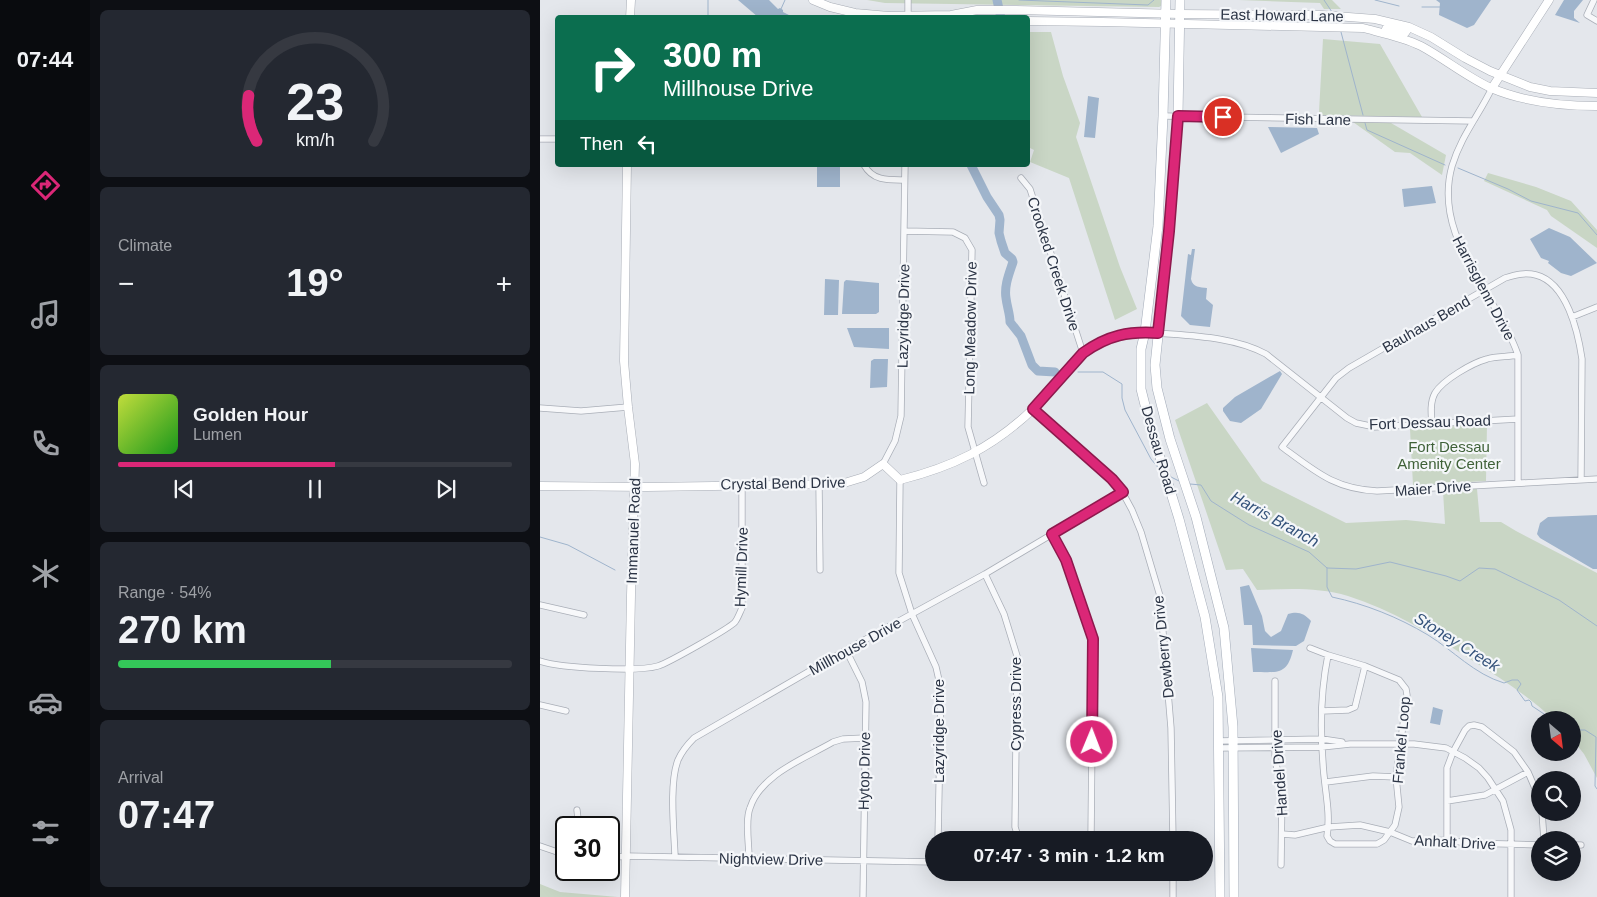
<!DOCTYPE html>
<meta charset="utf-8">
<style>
body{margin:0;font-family:Arial,sans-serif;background:#242831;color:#f1f3f6;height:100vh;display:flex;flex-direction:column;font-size:19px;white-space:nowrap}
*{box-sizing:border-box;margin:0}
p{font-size:16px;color:#9ea1a6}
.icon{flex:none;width:28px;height:28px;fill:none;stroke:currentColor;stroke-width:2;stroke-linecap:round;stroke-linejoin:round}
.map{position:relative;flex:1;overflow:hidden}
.side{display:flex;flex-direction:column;gap:10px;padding:10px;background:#0d0f14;width:450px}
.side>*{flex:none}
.guide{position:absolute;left:15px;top:15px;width:475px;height:152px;border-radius:5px;box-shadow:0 5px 20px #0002;background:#0b6e4f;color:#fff;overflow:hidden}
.needle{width:32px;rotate:152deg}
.tools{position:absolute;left:991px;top:711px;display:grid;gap:10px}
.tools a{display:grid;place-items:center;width:50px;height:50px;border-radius:50%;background:#171b24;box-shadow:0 5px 20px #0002;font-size:25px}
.speed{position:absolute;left:15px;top:816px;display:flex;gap:10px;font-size:25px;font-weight:700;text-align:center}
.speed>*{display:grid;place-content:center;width:65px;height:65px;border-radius:50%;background:#171b24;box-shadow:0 5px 20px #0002;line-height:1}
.speed .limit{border:2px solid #111;border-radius:8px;background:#fff;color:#111}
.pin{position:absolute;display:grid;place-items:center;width:42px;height:42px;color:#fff;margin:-21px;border:2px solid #fff;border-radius:50%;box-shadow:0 1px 5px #0007}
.me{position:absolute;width:55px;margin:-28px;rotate:1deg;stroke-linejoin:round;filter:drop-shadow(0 0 4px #0008)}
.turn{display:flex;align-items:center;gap:18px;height:105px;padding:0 25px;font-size:22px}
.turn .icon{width:65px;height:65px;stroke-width:2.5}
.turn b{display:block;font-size:35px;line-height:42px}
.then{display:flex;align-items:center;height:48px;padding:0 25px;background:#0003;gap:10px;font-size:19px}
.big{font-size:38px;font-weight:700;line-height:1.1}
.side .tile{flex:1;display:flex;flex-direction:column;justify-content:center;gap:8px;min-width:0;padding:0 18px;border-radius:8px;background:#242831}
.side .dial{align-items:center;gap:0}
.dial svg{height:130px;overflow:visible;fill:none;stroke:#363941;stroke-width:7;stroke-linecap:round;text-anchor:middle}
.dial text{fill:#f1f3f6;stroke:none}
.song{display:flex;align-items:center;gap:15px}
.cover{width:60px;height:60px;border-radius:8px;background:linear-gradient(135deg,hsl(70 70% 55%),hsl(120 70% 35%))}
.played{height:5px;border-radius:2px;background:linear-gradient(90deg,#db2777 55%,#363941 55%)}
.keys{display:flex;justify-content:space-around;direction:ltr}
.heat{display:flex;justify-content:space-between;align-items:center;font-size:28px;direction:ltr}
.charge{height:8px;border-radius:4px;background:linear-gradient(90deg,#34c759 54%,#363941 0)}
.trip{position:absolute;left:385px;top:831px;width:288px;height:50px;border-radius:25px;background:#171b24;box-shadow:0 5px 20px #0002;font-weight:700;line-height:50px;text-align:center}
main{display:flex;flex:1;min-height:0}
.menu{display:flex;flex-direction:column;width:90px;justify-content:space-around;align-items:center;background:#090b0e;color:#9ea1a6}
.menu .icon{width:35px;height:35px}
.menu .current{color:#db2777}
.menu b{font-size:22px;color:#f1f3f6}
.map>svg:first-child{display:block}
.green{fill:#c9d6c5}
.water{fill:#9fb4cc}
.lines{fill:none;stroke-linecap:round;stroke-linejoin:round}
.stream{stroke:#9fb4cc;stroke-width:1}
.river{stroke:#9fb4cc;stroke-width:9}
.street-casing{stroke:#a9aeb7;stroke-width:7}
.secondary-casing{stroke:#a9aeb7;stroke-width:9}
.primary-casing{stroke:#a3abb8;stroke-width:10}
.street{stroke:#f7f8fa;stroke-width:5.5}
.secondary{stroke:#fff;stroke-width:8}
.primary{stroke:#fff;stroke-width:9}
.route-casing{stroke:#8e194d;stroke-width:12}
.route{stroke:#db2777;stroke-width:9}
.labels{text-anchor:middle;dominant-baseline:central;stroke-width:4.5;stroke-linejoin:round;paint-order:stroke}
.street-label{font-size:15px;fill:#2b3445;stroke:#f4f6f9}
.park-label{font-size:15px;fill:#3f6138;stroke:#f4f6f9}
.water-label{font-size:16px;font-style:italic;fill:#34527a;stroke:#f4f6f9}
</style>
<main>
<nav class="menu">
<b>07:44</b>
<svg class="icon current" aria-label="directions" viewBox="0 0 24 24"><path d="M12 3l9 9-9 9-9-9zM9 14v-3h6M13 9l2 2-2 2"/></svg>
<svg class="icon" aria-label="music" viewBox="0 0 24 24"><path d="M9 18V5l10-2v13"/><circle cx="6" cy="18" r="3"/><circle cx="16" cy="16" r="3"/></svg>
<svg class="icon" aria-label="phone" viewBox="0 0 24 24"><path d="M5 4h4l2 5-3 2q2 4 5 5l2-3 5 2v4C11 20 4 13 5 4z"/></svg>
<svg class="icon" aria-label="climate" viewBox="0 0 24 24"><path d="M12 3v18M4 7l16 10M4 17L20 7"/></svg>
<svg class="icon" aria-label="car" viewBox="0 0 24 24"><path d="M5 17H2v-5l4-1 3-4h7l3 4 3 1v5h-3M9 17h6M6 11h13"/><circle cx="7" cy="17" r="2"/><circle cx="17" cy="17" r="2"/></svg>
<svg class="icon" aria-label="filters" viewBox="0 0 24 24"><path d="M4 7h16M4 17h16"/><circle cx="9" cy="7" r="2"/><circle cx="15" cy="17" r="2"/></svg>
</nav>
<section class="side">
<div class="tile dial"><svg viewBox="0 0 100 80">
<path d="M14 69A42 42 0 1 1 86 69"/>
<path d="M14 69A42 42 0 0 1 9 41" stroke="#db2777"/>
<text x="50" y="56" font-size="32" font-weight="700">23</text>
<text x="50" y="72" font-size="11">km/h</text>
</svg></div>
<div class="tile"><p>Climate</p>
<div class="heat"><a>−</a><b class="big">19°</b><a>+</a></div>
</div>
<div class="tile">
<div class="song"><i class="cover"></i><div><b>Golden Hour</b><p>Lumen</p></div></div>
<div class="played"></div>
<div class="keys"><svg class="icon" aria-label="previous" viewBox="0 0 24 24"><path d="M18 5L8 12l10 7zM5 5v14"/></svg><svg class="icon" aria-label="pause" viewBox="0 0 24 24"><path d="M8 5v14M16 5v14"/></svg><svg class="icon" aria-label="next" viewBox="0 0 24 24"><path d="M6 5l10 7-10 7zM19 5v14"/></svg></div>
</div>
<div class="tile"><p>Range · 54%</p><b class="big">270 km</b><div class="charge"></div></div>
<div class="tile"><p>Arrival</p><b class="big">07:47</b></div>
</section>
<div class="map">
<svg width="1057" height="897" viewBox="0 0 1057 897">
<rect width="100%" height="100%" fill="#e4e7ec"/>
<path class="green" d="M327,0H621V6L619,7L345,3Z
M699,0H792L801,9H784L780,3Z
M488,32H511L523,76L540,123L536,137L580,267L597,309L575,320L529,178L490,162L494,150L488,147Z
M783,39L840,44L882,117L782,115L779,112Z
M813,122L851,123L906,155L902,175L870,153L855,152Z
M948,173L996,187L1031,201L1057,230V248L1011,216L1007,210L944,181Z
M667,403L722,481L806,523L866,520L905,524L903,491L937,489L940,522H961L976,531L1057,573V778L1044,754L1033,740L1032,720H1014C989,696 960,678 930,659C892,634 852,610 808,596C778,587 747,589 717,590L703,569L686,570L635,420Z
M947,424L946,481L873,485L870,429Z
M0,884L20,892L78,897H0Z"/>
<path class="water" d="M198,0H229L238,9L240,8L243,10V12L253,17H218Z
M896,0H951L934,25L927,28L899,15L900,3Z
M1024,0H1043L1034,11V18L1040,23L1015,15Z
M548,96L559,98L555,138L544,137Z
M728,127L777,128L779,134L741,153Z
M277,165H300V187H277Z
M892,186L896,203L864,207L862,189Z
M1009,228L1030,237L1057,263L1031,276L1021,273L1008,263L1009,261L1001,258L990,239Z
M652,249H655L651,279C653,288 660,287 667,288L666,299L673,305L670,327L650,325L641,316L648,254L651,255Z
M285,279L299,280L298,315H284Z
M306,280L339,283V312L336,314H302L304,282Z
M307,328H349V349L314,347Z
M334,359H348L347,387L330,388L331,361Z
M740,371L742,374L721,409L701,423L690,421L683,411V408L695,397Z
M1057,515V569H1053L1000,538L997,534L1000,523L1008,517Z
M709,585L722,616L725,631L731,637L741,631L748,614C758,611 764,613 771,621L764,641L756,646L713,645L712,625H704L700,587Z
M711,648L753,650C747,676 737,672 713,672Z
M893,707L903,710L900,725L890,723Z"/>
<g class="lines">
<path class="stream" d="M168,0V18
M479,0L608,5L614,0
M784,0L792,12
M835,0L859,6
M882,7H900
M241,9L245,0
M801,32L823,115
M825,123L827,130L905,165
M918,168L968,189L991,201L1038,213L1057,235
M538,372H563L582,384V398L585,410L611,459L620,470
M629,476L641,482
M650,484L661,485L671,501L709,525L769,552L787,568L816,569L850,562L906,576L920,581L939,568L955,569L1019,600L1057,626
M0,537L28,545L75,570
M787,568V587L792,597C825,604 858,617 888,635C914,651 934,674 964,683L972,680H978L981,684L977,690L985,701L989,700L991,702L992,706L1007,716L1009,720
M1032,730L1036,728L1041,730H1045L1056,737L1055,786L1057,789"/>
<path class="river" d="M457,0L461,18
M431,165L447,197L459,215L460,220L459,233L461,241L465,253L472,259L473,262C469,274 464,286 466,298C467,307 470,314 470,322L481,336L492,365L498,371L515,372"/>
<g class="street-casing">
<path id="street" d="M1054,0L1047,15L1057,21
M368,18V0
M952,88C939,115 921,136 912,166C892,238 956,292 978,355V482
M623,116L932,121
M0,139H18
M324,165C333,181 348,180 364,180
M481,178L490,189L543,353
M364,231L413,232L425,238L432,250L428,427L444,483
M1032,317L1057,307
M605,332C645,336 690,335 726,354L807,418L816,423L835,427L978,419
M0,408L41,411L88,407
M493,409L579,486L592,510L601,532L620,596L631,728L633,840
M892,424C891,413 890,402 895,393C903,380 932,363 947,359C956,356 968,357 978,355
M343,464L355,441L361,416L365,165
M360,480L359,573L372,614L396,667L401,689L398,840
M1041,480L1042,359C1038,332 1027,283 996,275C985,272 975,275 965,278L809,368L796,378L742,447C775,471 794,489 837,491L1057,479
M279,485L280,570
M512,534L526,560L553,639L551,837
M445,574L464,614L477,656L475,827L479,840
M0,605L44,615
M770,648L788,655L825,666L859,680L866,689L867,695L856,777L859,807L855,825L844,840L837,844H795L790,841L787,836C791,812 784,787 783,763C780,728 781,690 788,655
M306,650L322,682L326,702L323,897
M0,661C21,668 98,672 118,666C128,663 190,628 195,622C198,618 200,612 202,608V485
M735,681V760L742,789L741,865
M0,705L26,711
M782,711L808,710L815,707L825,666
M678,741L782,739L802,742
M678,748L782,747L810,744H874L906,748L925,758L939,768L948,778L963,801L971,830V897
M786,782L833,776L856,777
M907,801L945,795L988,772
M37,810L39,828
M1002,812L1004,840
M742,834L755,835L789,827L820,825L850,832L872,841L907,840L927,843L1000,845
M499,840L519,837H551L633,839
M907,840V768L913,752L925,730L929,726L934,725L942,727L974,752L988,772L1000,800
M1032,845H1041
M0,846L26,855
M135,856C134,830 129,783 138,760C142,751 147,745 154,738L306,650L445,574L583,492
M69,858L86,856L394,862
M209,858C209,844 205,820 210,808C221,774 264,759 293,742L303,739L325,738
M633,897V872"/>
</g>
<g class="secondary-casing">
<path id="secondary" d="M273,0L290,7L315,13L349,16L411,15L437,10H476L640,14L782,15L835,19L869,27L891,37L925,58L950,71L990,87L1010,91L1057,93
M90,18L91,0
M488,21L562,22L823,28C842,33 863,37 881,46C905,59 927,77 951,88C984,102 1022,106 1057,106
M846,29L865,33L869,27
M952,88L1009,0
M0,486L107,487L301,484L324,477L343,464L360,480C412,467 452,448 492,410C510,393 526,372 543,353C561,340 583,332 605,332
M85,897L91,595L95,464L88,407L84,361L87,165"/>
</g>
<g class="primary-casing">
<path id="primary" d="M626,0L623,116L618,226L605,332L601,349V389L610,425L639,519L665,617L678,697L680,897
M640,0L638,116L629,231L615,365L617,388L630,439L656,517L684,628L693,727L694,897"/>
</g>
<use href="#street" class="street"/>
<use href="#secondary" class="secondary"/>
<use href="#primary" class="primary"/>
</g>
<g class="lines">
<g class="route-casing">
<path id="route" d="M552,742L553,639L526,560L512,534L583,492L572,479L493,409L543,353C568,335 589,331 618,333L629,231L638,116L683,117"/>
</g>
<use href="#route" class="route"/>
</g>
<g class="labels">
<g class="street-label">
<text transform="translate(742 15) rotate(1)">East Howard Lane</text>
<text transform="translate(778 119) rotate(1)">Fish Lane</text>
<text transform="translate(514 264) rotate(72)">Crooked Creek Drive</text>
<text transform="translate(944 288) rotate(62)">Harrisglenn Drive</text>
<text transform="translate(363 316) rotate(-89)">Lazyridge Drive</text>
<text transform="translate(886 324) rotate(-30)">Bauhaus Bend</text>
<text transform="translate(430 328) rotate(-89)">Long Meadow Drive</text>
<text transform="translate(890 422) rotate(-2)">Fort Dessau Road</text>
<text transform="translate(619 450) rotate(74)">Dessau Road</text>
<text transform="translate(243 483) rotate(-1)">Crystal Bend Drive</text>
<text transform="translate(893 488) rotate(-4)">Maier Drive</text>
<text transform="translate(93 531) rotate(-88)">Immanuel Road</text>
<text transform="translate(201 567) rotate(-88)">Hymill Drive</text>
<text transform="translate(315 646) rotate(-29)">Millhouse Drive</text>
<text transform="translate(623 647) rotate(-96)">Dewberry Drive</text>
<text transform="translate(475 704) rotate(-90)">Cypress Drive</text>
<text transform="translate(398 731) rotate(-90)">Lazyridge Drive</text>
<text transform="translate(861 740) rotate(-85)">Frankel Loop</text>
<text transform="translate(324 771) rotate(-89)">Hytop Drive</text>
<text transform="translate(739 773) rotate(-94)">Handel Drive</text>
<text transform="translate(915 842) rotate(3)">Anhalt Drive</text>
<text transform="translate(231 859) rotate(1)">Nightview Drive</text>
</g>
<g class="park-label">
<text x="909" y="446">Fort Dessau<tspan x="909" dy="17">Amenity Center</tspan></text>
</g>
<g class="water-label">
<text transform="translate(735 519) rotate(29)">Harris Branch</text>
<text transform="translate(917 642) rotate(32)">Stoney Creek</text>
</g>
</g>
</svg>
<div class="tools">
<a><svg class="needle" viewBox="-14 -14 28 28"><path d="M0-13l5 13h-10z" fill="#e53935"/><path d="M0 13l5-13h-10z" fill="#9ea1a6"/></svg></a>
<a><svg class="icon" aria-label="search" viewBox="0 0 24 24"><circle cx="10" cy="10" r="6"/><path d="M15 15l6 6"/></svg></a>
<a><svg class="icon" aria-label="layers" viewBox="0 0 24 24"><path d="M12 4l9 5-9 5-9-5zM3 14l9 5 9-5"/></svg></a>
</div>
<div class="speed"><div class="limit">30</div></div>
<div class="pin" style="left:683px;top:117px;background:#d93025"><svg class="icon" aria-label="arrive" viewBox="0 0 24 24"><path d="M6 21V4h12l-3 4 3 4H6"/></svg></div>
<svg class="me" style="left:552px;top:742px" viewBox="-20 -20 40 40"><circle r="17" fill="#db2777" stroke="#fff" stroke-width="3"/><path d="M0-11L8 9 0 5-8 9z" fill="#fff"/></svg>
<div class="trip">07:47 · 3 min · 1.2 km</div>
<div class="guide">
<div class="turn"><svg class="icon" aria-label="right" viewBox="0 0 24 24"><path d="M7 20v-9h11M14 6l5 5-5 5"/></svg><div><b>300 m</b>Millhouse Drive</div></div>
<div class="then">Then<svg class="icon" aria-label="left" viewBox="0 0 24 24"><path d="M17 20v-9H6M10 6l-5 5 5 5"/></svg></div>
</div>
</div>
</main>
